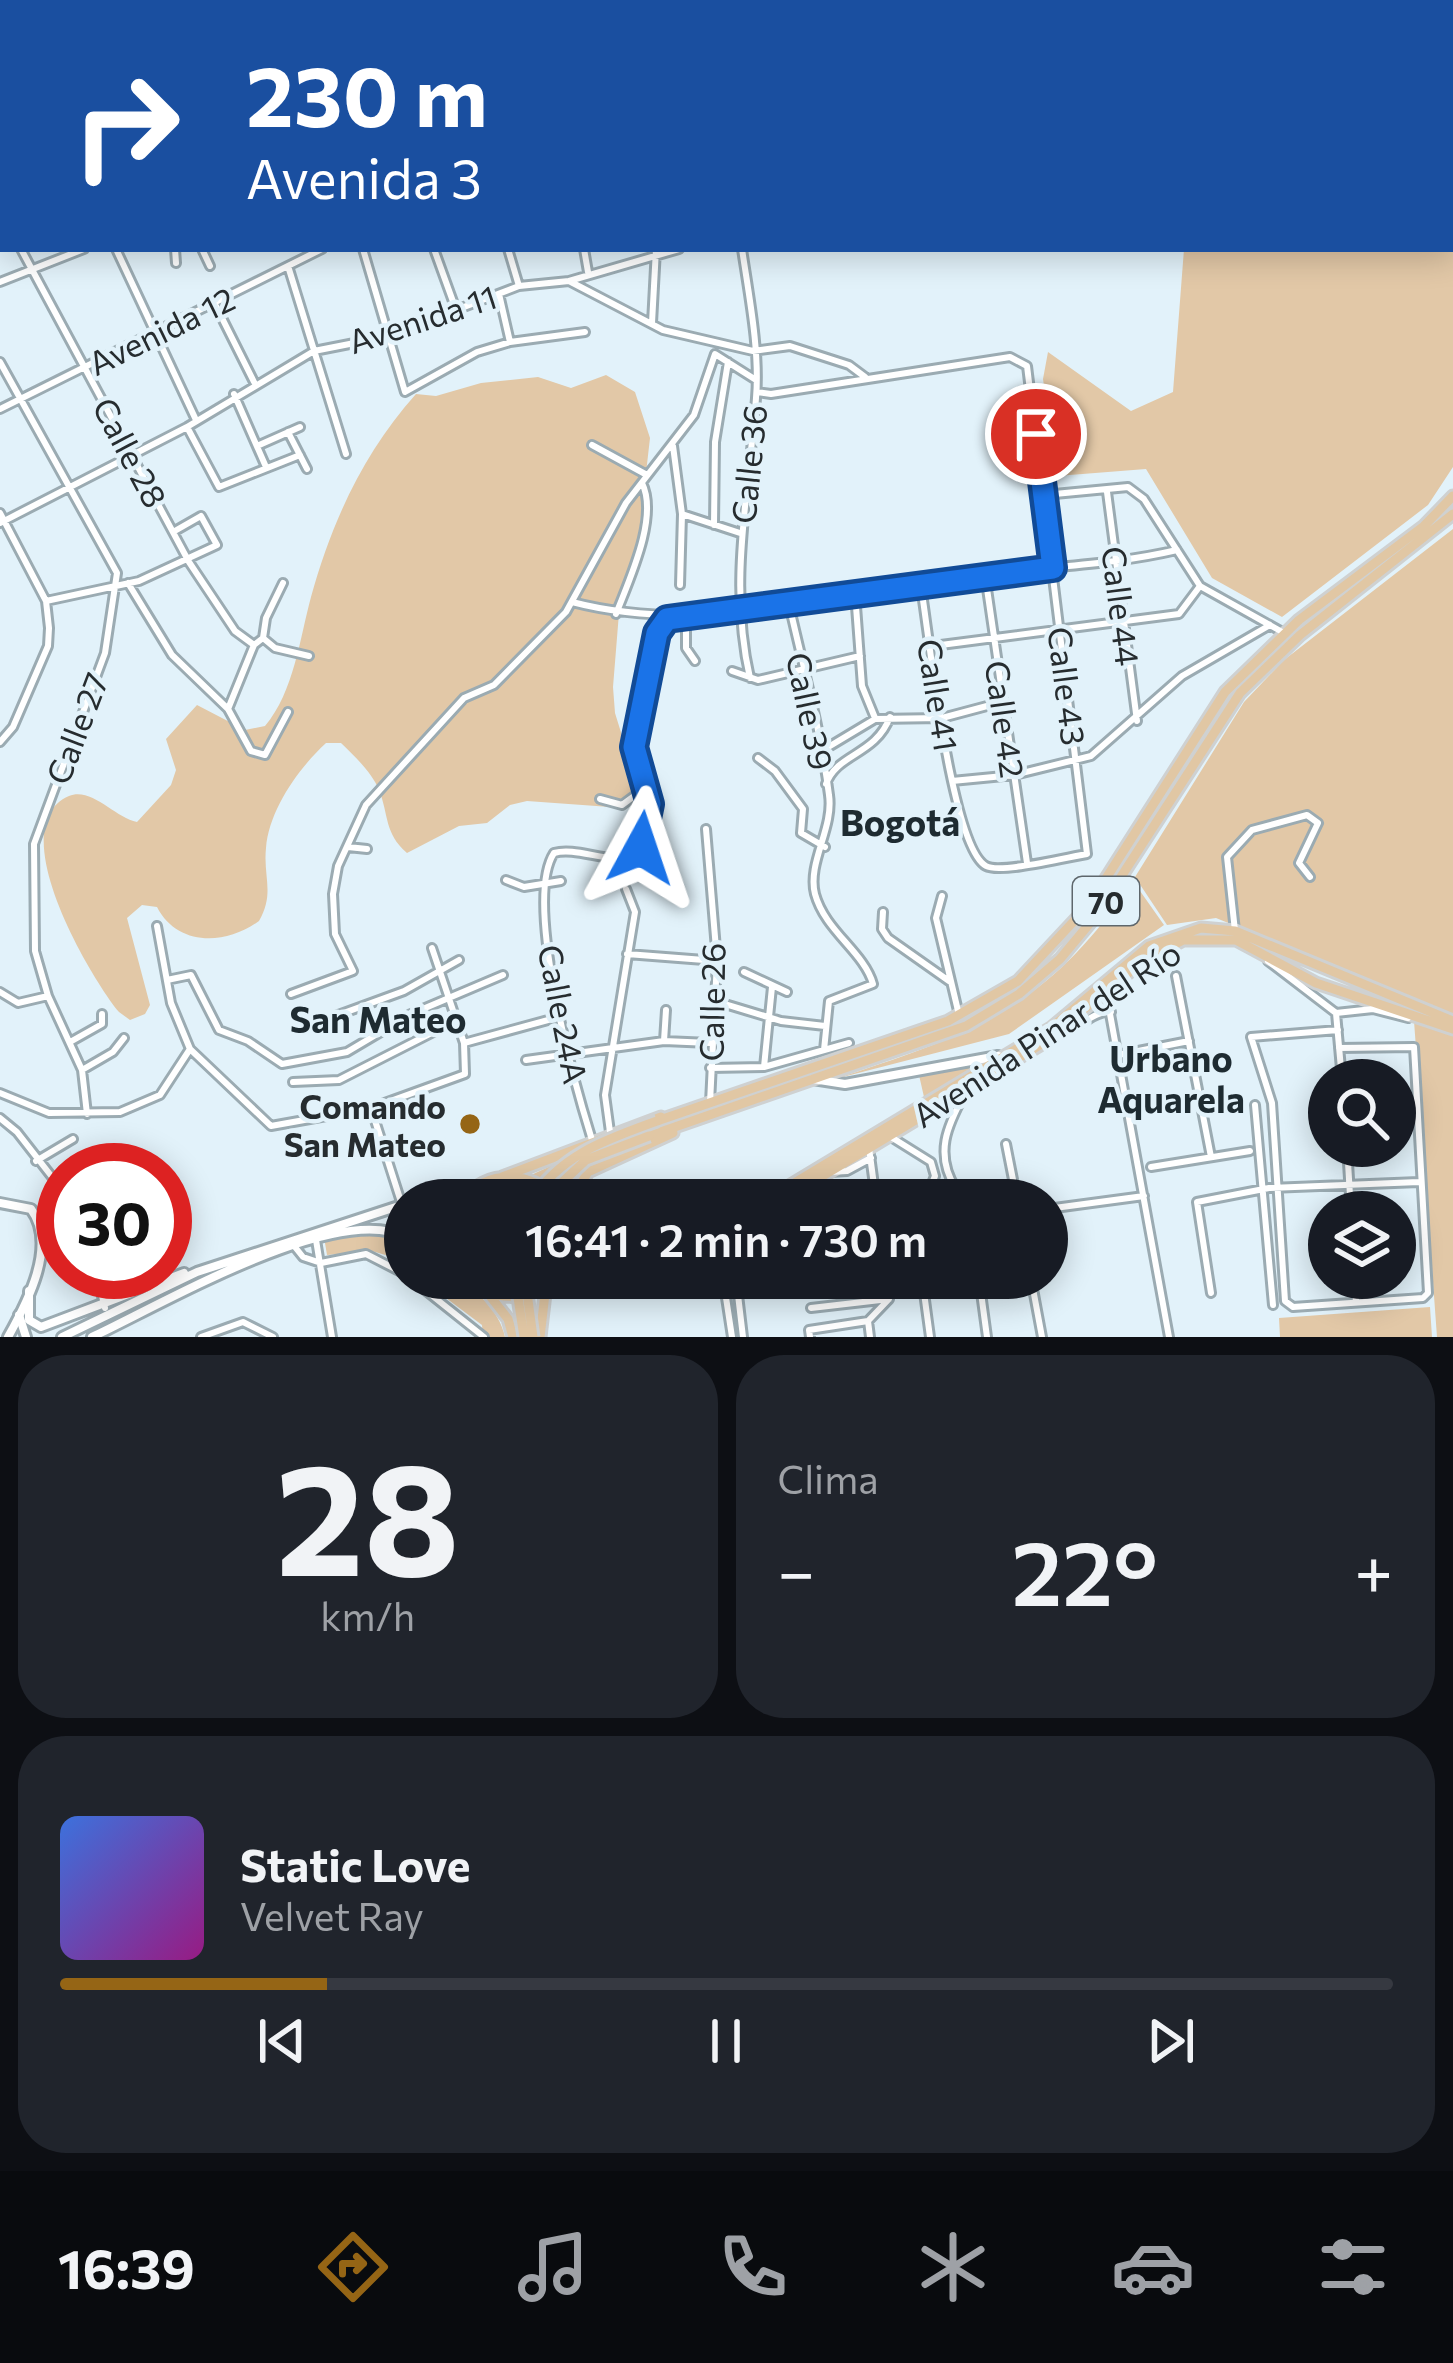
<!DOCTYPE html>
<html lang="es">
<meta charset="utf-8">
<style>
body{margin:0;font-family:Commissioner,sans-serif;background:#20242c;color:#f1f3f6;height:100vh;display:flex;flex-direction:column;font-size:45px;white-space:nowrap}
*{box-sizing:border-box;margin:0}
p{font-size:39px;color:#9ea1a6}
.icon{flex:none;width:66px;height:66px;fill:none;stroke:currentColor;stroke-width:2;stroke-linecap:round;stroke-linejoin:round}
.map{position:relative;height:1337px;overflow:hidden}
.side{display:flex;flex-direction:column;gap:18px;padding:18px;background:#0d0f14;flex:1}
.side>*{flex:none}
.banner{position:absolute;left:0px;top:0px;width:1455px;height:252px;box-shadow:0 6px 30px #0003;background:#1a4fa0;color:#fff;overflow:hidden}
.buttons{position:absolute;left:1308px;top:1059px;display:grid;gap:24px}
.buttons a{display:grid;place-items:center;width:108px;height:108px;border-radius:50%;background:#171b24;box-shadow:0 6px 30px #0003;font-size:60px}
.speed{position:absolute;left:36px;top:1143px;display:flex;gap:24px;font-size:60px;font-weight:700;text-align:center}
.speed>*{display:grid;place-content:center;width:156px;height:156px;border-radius:50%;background:#171b24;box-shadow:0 6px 30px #0003;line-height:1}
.speed .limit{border:18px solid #d22;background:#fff;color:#111}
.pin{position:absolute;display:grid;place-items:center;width:102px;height:102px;color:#fff;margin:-51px;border:6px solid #fff;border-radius:50%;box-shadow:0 3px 12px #0007}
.me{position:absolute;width:132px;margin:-66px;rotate:5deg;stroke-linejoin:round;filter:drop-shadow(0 0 9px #0008)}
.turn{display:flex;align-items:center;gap:42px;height:252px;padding:0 48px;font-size:54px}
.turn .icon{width:156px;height:156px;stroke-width:2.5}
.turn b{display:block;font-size:84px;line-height:102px}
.big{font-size:90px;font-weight:600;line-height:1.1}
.side .widget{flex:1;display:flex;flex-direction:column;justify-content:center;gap:18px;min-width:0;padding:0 42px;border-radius:48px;background:#20242c}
.side .dial{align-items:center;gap:0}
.dial b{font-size:156px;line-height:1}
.song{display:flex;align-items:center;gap:36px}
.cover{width:144px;height:144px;border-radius:18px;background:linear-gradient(135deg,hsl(220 70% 55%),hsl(310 70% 35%))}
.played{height:12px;border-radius:6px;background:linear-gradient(90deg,#956515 20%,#363941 20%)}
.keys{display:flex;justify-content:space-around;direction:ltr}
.heat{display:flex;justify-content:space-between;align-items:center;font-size:66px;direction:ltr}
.side .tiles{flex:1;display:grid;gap:18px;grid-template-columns:1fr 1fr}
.widget:last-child{grid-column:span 2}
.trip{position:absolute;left:384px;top:1179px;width:684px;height:120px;border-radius:60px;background:#171b24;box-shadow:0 6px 30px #0003;font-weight:600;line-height:120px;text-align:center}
.tabs{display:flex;height:192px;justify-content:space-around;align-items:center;background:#090b0e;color:#9ea1a6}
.tabs .icon{width:84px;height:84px}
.tabs .selected{color:#956515}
.tabs b{font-size:54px;color:#f1f3f6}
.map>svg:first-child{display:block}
.green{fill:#e2c8a7}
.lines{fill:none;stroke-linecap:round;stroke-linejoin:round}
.minor-casing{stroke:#9babb2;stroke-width:12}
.tertiary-casing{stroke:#9babb2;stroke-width:14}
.secondary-casing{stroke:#9babb2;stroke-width:14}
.primary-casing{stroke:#cfd1d1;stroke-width:15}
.minor{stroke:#fff;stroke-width:6}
.tertiary{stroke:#fff;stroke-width:8}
.secondary{stroke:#fff;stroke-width:8}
.primary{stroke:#e1c7a4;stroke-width:9}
.primary-bridge-casing{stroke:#cfd1d1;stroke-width:15;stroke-linecap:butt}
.primary-bridge{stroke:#e1c7a4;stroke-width:9}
.route-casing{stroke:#114b97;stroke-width:30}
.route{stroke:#1a73e8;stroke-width:21}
.poi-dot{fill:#956515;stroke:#e2f2fa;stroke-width:4.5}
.labels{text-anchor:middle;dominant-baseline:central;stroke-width:9;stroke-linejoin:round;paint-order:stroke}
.shield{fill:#e2f2fa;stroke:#5e676c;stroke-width:3}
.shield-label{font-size:30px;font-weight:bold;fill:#262c2f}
.street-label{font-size:33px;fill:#262c2f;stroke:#e2f2fa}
.poi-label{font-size:33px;font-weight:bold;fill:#262c2f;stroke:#e2f2fa;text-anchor:end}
.neighbourhood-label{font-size:36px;font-weight:bold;fill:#1e2b31;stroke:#e2f2fa}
</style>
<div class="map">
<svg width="1453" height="1337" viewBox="0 0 1453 1337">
<rect width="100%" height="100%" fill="#e2f2fa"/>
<path class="green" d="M1453,87V467L1428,505L1282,617L1212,578L1146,469L1057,476L1043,379L1048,352L1131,411L1173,392L1184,249H1452Z
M606,375L635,392L650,438L635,569L619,613L613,687L615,713L636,781L627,800L610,807L527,801L510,805L487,823L459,826L407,853C384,833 389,815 379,790C371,771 355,757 341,743H326C298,769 269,810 266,848C263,877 275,893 259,921C225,946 177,946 157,907L142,905L127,918L150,1005L145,1014L130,1020L119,1012C91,978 0,826 69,796C92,787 115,818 137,822L171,785L176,770L166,739L197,705L245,730L265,726C294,692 300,637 311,597C332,521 364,452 416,394L436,396L481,383L538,377L571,388Z
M1453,529V1014L1216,918L1167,925L1135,877L1244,702L1284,660Z
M1133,881L1164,925L1009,1034L835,1079C975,1033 1048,1008 1133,881Z
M1414,1021L1453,1031V1337H1437Z
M981,1064L924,1097L919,1075Z
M585,1150L592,1165L568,1200L529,1176Z
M370,1231L400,1239L405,1248L399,1245L392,1257L372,1251L327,1255L324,1237Z
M446,1278C472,1282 500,1311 505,1337H483L482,1325L442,1295Z
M1430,1307L1432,1337H1280L1279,1318Z"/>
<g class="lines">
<g class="minor-casing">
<path id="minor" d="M392,0L393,3
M446,0L447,3
M508,0L509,3
M611,0L612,3
M692,0V3
M736,0V3
M35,3L43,0
M91,3V0
M148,3L149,0
M186,3L205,0
M792,3V0
M844,3V0
M898,3V0
M953,3L954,0
M1013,3V0
M1070,3V0
M1110,3V0
M1167,3L1168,0
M0,16L3,15
M0,60L3,70
M0,77L3,76
M0,182L3,183
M0,220L3,224
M21,249L189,562L235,631L254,645
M116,249L196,420
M175,249L176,263
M202,249L210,266
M363,249L405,392L477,352L510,342L585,332
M434,249L455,307
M508,249L519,286
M584,249L588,272
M742,249C749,296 760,351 756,398C749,493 728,583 750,678
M288,266L346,454
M569,281L679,249
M0,282L84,249
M499,294L510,342
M216,306L254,382
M652,323L656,249
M0,362L117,573L105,653L34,844L35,951L48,996L82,1070L87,1114
M757,392L771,394L1010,357L1027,366L1087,854C1068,857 1000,874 986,866C951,847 929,634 921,587
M234,394L266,467
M0,409L322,249
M187,427L219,487L300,455
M288,432L307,469
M592,445L647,475
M257,446L300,427
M673,446L682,514L680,585
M1107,492L1137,721
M1044,495L1128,487L1144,499L1200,586L1284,633
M0,513L46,601L49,628L48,646L13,727L0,742
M682,514L740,533
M0,523L187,427L314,351L385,337L519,286L569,281L663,330L753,351L790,346L849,365L865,377
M714,525L715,442L728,362
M985,575L1027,863
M128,583L172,655L228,709L251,751L265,755L288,712
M855,593L862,686L875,718
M46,601L139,581L217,545L201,516L173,532
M572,602C706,637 852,594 987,575C1051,566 1113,565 1177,550
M789,604C803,666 821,731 829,795C834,828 807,863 815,894C825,931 864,952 873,984L829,1001L824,1050
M616,614C629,580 659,517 642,483
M686,617V648L695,661
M263,638L275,648L309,656
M933,646L1179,614L1200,586
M732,671L758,680L860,656
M228,709L254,645L263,638L266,618L283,583
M820,752L875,719L942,718L1002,702
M758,758L775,771L803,809L801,833L825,847
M952,781L1014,775L1091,756L1182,676L1270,625
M826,784C837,753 875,756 890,717
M600,799L622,805L645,788
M706,829L717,961L710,1103
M348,847L367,849
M506,880L524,887L561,881
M942,896L936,918L959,1015
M883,912L882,929L888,938L949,981
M157,926L171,1003L190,1049L271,1126L371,1108L465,1074L464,1043L432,948
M1235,931L1227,857L1252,830L1307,815L1318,823L1299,863L1310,877
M627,954L717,961
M1268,961L1336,1013L1342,1080
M744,972L787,992
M1176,976L1211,1157
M167,980L191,975L219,1030L248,1041L282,1064L347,1052L411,1014L503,975
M0,992L18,1003L48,996
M1106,992L1169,1337
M291,994L353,971L335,934L333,894L338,866L366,805L464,698L494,685L566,612L626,503L694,415L715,354L756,380
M715,1001L781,1021L825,1026
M1336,1013L1373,1009L1408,1018
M308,1026L404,991L459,960
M1338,1030L1251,1037L1272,1103L1285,1301L1293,1307L1423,1298L1428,1293L1414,1047L1339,1048
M1061,1031C1080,1029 1094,1010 1111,1012
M664,1041L666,1010
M70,1042L102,1024V1014
M464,1043L559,1017
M1118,1055L1189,1041
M526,1060L664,1041L710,1043
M764,1067L772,987
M710,1068L764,1067L849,1043
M82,1070L113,1052L124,1038
M293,1082L339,1080L457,1020
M0,1093L49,1113L120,1112L160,1095L190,1049
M1255,1105L1273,1305
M371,1108L402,1205
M0,1118L17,1132L63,1191
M610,1132L605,1095L635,912L626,889
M891,1137L931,1162L935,1176L928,1193
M592,1140C574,1082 523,901 554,853C581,845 622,872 641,848L650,804L634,747L642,692L657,633L667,619
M1006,1144L1017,1200
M1347,1146L1351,1212
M869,1148L876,1200
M36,1161L73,1139
M1151,1167L1250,1151
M830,1172L847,1171L871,1158
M956,1189C934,1154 947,1126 965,1093
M922,1200L941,1186L956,1189L965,1200
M1047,1209L1144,1196
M316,1240L332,1337
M295,1247L303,1257L321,1263
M321,1263L366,1254L405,1274
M96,1272L105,1308
M410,1278L484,1337
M723,1278L732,1337
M736,1278L743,1337
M922,1278L930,1337
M979,1278L987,1337
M1031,1278L1042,1337
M1354,1278L1356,1302
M1211,1293L1197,1202L1269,1188L1419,1182
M811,1308L889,1299
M868,1321L870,1337
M201,1337L243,1322L273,1337
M810,1337L809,1330L868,1321L889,1299L886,1278"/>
</g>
<g class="tertiary-casing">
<path id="tertiary" d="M308,0L310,3
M1180,0L1195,3
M360,3L361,0
M1452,52H1453
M813,1079L845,1084L998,1056
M0,1203L31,1209C58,1245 27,1303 8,1337"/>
</g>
<g class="secondary-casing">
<path id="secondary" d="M421,1200L475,1187
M29,1291V1320L41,1327L184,1273
M19,1315L26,1337
M62,1337L197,1272L405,1204
M92,1337C159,1306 337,1201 405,1237"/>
</g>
<g class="primary-casing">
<path id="primary" d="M657,1121L948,1021L1018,981L1089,905L1225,692L1299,620L1424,526L1453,496
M649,1136L966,1026L1019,994L1060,959L1095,917L1240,693L1300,635L1453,514
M502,1177L661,1117
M462,1200C489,1169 530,1170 558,1200
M571,1200L588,1172L673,1133
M766,1200L1051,1028L1149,946L1201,928L1235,931L1453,1021
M783,1200L1040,1045L1143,961L1183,940H1236L1316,983L1453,1029
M466,1278C493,1302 527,1303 554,1278
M490,1296L508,1319L513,1337
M540,1337L546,1285"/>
</g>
<use href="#minor" class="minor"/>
<use href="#tertiary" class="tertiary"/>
<use href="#secondary" class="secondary"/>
<use href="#primary" class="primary"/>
<g class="primary-bridge-casing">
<path id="primary-bridge" d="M532,1200C561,1154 608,1139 657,1121
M543,1200L586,1160L649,1136
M515,1278L524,1337
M525,1278L533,1337"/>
</g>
<use href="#primary-bridge" class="primary-bridge"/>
</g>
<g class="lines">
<g class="route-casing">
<path id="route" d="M641,848L650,804L634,747L657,633L667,619L1053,568L1036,434"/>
</g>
<use href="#route" class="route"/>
</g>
<circle class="poi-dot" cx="470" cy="1124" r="12"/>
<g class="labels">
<rect class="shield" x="1073" y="877" width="66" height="48" rx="9"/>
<g class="shield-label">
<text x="1106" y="901">70</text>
</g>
<g class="street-label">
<text transform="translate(422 318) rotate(-18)">Avenida 11</text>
<text transform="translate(161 330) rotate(-26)">Avenida 12</text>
<text transform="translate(131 452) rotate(62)">Calle 28</text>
<text transform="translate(748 464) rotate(-84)">Calle 36</text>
<text transform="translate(1122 606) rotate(83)">Calle 44</text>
<text transform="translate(1068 686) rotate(83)">Calle 43</text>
<text transform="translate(939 695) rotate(81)">Calle 41</text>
<text transform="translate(811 711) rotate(78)">Calle 39</text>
<text transform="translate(1006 719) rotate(82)">Calle 42</text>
<text transform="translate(76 728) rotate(-69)">Calle 27</text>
<text transform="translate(711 1002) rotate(-89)">Calle 26</text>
<text transform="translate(564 1014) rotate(79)">Calle 24A</text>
<text transform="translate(1046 1033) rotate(-33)">Avenida Pinar del Río</text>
</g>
<g class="poi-label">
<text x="446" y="1105">Comando<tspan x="446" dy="38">San Mateo</tspan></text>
</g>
<g class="neighbourhood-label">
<text x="900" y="821">Bogotá</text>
<text x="378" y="1018">San Mateo</text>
<text x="1171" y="1057">Urbano<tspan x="1171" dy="41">Aquarela</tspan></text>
</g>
</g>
</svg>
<div class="buttons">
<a><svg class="icon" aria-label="search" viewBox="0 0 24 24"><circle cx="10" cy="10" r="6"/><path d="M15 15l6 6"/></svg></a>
<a><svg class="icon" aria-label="layers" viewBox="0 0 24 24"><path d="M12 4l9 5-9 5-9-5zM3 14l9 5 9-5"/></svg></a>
</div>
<div class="speed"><div class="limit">30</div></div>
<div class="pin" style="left:1036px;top:434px;background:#d93025"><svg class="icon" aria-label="arrive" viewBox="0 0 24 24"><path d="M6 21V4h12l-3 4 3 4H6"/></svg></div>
<svg class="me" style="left:641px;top:848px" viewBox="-20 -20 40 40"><path d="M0-17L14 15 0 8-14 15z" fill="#1a73e8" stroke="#fff" stroke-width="4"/></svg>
<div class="trip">16:41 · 2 min · 730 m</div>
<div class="banner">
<div class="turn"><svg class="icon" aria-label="right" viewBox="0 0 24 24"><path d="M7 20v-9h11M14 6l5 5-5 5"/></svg><div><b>230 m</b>Avenida 3</div></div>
</div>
</div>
<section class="side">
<div class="tiles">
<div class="widget dial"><b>28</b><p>km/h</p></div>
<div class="widget"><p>Clima</p>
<div class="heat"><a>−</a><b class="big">22°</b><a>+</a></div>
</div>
<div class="widget">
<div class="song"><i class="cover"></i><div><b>Static Love</b><p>Velvet Ray</p></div></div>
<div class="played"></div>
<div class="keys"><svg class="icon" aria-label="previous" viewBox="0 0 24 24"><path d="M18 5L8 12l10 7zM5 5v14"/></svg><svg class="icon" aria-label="pause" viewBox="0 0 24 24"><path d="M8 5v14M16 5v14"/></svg><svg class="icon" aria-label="next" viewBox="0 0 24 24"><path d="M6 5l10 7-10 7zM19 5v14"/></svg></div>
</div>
</div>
</section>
<nav class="tabs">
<b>16:39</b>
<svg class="icon selected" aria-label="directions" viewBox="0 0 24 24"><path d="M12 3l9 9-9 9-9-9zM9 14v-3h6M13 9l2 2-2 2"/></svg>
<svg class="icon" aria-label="music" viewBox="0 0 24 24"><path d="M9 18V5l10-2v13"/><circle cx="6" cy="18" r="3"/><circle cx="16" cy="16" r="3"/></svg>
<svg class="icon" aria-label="phone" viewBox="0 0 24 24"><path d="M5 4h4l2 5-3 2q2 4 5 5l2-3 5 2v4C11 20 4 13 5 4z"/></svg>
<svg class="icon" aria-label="climate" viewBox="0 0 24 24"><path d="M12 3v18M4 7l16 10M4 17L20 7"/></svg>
<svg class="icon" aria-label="car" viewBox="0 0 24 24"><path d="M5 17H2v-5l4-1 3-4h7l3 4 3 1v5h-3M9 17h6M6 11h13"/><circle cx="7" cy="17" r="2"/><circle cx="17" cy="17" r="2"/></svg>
<svg class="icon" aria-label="filters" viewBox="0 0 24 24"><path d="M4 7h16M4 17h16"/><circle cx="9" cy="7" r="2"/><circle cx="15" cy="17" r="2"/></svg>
</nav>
